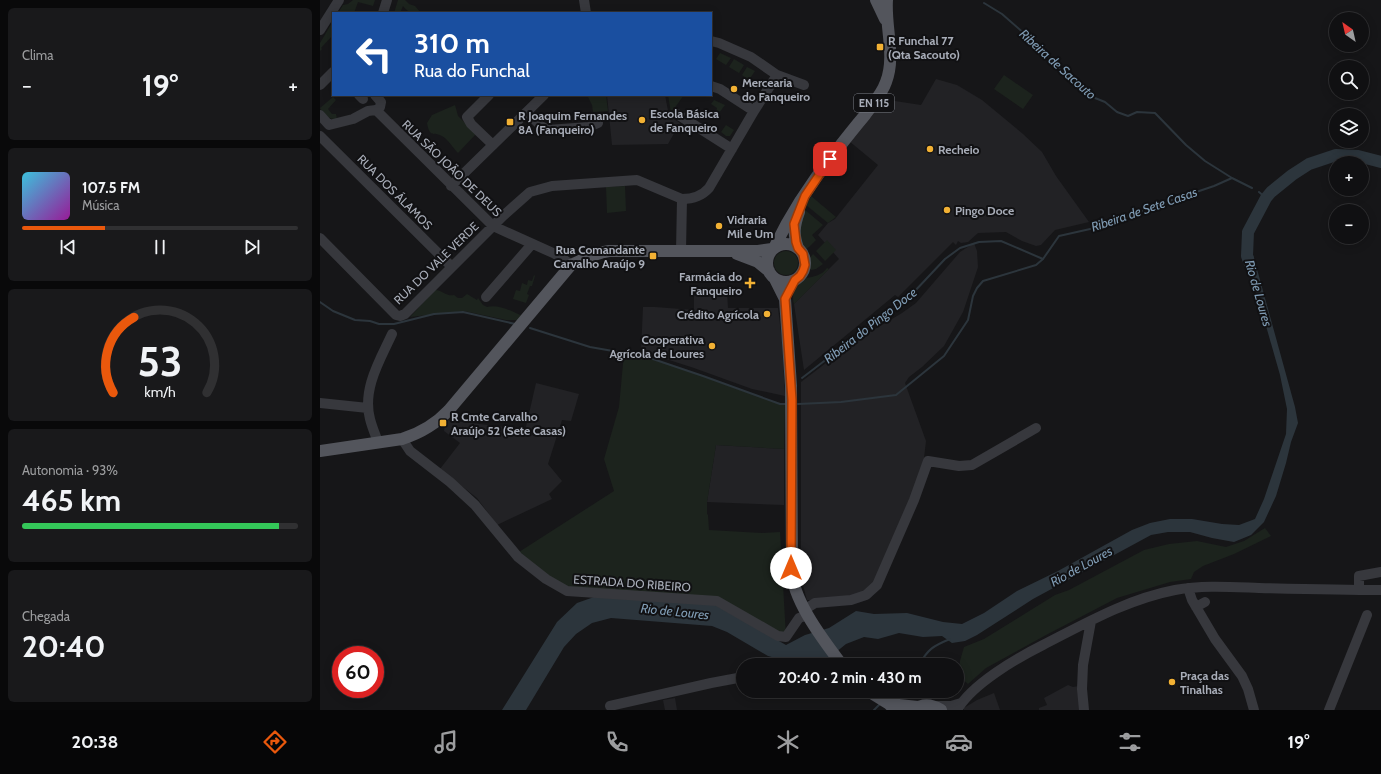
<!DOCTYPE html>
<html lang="pt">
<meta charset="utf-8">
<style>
body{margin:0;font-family:Cabin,sans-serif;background:#19191b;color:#f1f3f6;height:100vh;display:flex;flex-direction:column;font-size:15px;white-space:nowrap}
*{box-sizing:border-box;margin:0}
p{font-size:13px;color:#9c9d9f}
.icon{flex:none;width:22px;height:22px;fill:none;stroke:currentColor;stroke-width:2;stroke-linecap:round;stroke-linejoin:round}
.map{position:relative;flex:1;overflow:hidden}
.side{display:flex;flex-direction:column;gap:8px;padding:8px;background:#09090a;width:320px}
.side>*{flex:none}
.banner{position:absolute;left:12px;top:12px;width:380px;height:84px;border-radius:0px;box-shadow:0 2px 10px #0003,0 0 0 1px #303032;background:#1a4fa0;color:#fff;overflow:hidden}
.needle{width:26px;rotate:326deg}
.controls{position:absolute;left:1009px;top:12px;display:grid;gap:8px}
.controls a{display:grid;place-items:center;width:40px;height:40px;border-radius:50%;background:#101012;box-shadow:0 2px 10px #0003,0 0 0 1px #303032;font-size:20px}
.speed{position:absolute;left:12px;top:646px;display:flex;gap:8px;font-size:20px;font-weight:700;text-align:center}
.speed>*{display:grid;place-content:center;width:52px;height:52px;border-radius:50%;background:#101012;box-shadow:0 2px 10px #0003,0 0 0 1px #303032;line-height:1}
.speed .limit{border:6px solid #d22;background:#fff;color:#111}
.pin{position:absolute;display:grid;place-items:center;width:34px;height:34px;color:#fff;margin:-17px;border-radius:8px;box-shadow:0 2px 6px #0006}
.me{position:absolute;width:44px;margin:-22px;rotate:0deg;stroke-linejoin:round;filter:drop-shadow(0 0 3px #0008)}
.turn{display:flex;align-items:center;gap:14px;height:84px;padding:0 16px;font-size:18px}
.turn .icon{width:52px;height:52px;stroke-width:2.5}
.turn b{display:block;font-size:28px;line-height:34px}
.big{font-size:30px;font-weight:800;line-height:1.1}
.side .widget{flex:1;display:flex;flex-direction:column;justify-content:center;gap:6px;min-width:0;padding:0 14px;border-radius:6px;background:#19191b}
.side .dial{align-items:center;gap:0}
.dial svg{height:104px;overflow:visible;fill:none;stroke:#303032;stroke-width:7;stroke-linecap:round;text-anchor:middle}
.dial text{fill:#f1f3f6;stroke:none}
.song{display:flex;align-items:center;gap:12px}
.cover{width:48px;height:48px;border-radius:6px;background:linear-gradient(135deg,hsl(190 70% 55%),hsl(300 70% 35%))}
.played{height:4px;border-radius:2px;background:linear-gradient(90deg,#ea580c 30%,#303032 30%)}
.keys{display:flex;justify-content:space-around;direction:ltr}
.heat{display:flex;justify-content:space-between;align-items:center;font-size:22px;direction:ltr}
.charge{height:6px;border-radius:3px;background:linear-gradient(90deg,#34c759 93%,#303032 0)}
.trip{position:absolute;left:416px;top:658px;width:228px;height:40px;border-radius:20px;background:#101012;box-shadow:0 2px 10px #0003,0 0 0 1px #303032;font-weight:800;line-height:40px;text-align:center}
.menu{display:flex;height:64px;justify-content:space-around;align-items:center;background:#060607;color:#9c9d9f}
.menu .icon{width:28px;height:28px}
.menu .selected{color:#ea580c}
.menu b{font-size:18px;color:#f1f3f6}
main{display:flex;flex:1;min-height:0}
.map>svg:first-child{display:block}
.built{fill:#222225}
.green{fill:#1c231d}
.water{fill:#2c353c}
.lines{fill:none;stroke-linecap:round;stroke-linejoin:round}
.stream{stroke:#2c353c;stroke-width:2}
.river{stroke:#2c353c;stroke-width:12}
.minor{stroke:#37383d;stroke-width:10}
.major{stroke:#53555c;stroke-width:12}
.route-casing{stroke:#983908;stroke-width:10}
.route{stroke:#ea580c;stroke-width:7}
.poi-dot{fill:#f2b134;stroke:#111113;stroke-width:1.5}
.labels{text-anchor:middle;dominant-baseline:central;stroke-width:4;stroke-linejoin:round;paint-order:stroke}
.shield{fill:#111113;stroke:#7b7e86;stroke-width:1}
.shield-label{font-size:11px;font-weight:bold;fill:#a8adb8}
.poi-label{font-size:12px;font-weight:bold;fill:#a8adb8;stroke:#111113;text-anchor:start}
.street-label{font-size:12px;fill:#a8adb8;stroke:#111113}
.water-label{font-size:13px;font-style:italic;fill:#7f9bb3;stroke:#111113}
</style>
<main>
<section class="side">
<div class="widget"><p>Clima</p>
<div class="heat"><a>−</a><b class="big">19°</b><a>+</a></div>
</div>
<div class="widget">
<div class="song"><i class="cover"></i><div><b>107.5 FM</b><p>Música</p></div></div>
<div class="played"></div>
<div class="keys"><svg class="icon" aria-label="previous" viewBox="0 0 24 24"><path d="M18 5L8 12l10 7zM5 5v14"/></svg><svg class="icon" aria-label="pause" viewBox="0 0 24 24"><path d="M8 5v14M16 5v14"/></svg><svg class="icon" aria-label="next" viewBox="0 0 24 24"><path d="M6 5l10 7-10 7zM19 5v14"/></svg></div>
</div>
<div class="widget dial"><svg viewBox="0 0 100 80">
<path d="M14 69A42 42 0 1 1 86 69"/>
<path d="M14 69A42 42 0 0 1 30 11" stroke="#ea580c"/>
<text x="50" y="56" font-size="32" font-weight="700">53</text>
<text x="50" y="72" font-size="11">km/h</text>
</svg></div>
<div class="widget"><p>Autonomia · 93%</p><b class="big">465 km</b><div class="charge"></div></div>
<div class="widget"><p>Chegada</p><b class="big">20:40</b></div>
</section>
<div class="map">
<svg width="1061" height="710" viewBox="0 0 1061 710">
<rect width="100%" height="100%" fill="#161618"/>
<path class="built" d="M616,79L637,85L662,100L703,134L722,152L736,176L769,222L735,230L721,245L716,246L702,241L686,232L658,233L648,242L641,243L638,241L636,245L633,242L578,297L575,295L484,370L474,304L519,259L498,235L508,223L515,219L558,165L529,141L562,99L601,105Z
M287,95H345L349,116L360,123L348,144L292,145Z
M654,243L657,251L658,267L643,312L624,346L602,367L589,377L585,383L606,441L604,458L603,468L556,580L547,590L515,601L487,600L481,578V382L535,341L582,313L596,303L640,252Z
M387,292H407L408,308H458L462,341L465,396L432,389L374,368L321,351L323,307H335L374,310V295H387Z
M216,383L259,394L251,421L242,420L228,464L242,481L229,494L232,499L177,525L157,498L120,469L140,443L124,431L126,420L185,427L205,431Z
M396,445L464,449V505L387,502Z
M748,685L753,687L759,686L760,710H719V708L727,705L724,698Z
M674,693L680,710H644V708L657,700Z
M355,698L357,710H345L343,700Z"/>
<path class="green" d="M33,0H55L53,6L38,2L34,13H18L23,5L28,4Z
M78,0H85L89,4L95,6L101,13C93,13 88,13 83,6L80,13H74Z
M13,21V35L1,48L2,49L0,51V43Z
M400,53L411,58L406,65L396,59Z
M414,59L424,65L419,73L409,67Z
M427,67L435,71L429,80L422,75Z
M684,75L713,95L703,109L674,89Z
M267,95H272L273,97L286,95L288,111L273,112L272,105Z
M348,95H364L351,113Z
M13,97L16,100L8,109L12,114H16L17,119C9,120 3,114 0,108Z
M394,100L405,105L399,113L396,112L397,108L391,104Z
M135,105L138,116L156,134L138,153C134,149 127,138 122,136C113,131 110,139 107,123L112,115Z
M406,125L414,130L410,136H406L401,132Z
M305,186L306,211L287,213L286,187Z
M491,196L516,217L508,223L486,205Z
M484,209L503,225L492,235L496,240L489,247L486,249C473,239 481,222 484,209Z
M507,240L516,250L505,261L496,251Z
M454 263a12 12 0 1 1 24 0a12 12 0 1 1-24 0Z
M493,254L503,264L496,269L491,270L488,267V260Z
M507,268L509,269L474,304C471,295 475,283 484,279C489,277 495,277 500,274C503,273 505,270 507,268Z
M214,275L215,276L212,286H210L207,294L209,295L206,303L193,299L196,290L200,291L202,283L207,285L208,280L212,281Z
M115,290C122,290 127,297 134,295L138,298H142L147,294L157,300L158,298L163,305L167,307C178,304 192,311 202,316L198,320H186L144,311L90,317Z
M304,353C360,363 410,390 465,404L464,449L396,445L387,502V514L388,515L389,530L442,533L460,532L466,637L247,591L199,552L294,491L284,459L299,407Z
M945,528L951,536L914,554L883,566L874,572L871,579L850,582L797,598L726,635L666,668L648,684L640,677V661L644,647L664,639L735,595L749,590L824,550L849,544L877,541L906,547L924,541Z"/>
<path class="water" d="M932,251L975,407L978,423L971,442L966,463L956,496L944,522L931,535L914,542L892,538L870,532H848L831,535L713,599L657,635L645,641L632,643L622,636L603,637L579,633L558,639L544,637L526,644L505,661L477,664L448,656L407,632L392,626L291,618L272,623L256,634L244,647L206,710H182L237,622L257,603L274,597L395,605L466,645L485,635L509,628L536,611L554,614L587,613L623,622L642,624L664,613L697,591L738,571L812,530L830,523L850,519H872L902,524L919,525L935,519L944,499L966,434L967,409L960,375L925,252Z"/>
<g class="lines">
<path class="stream" d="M664,3L682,14L714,42L739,68L770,96L785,102L797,112L808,116L817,112L835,113L866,145L885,161L912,178
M939,192L946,198
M0,302L13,311L35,320L50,321L59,324H74L114,314L143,312L195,324
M210,328L270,347L327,357L383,376L460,404H466
M482,378L593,293L625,259L640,248L659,242L681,241L723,259
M478,404L521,402L576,395L624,356L648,320L653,296L657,288L663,281L716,265L723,259L739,236L779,227L835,206L894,186L912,178L932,188
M599,665C608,649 613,646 630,639
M565,697L571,691
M554,710L560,704"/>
<path class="river" d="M931,267L927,256L928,232L946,198L951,192L972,175L989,164L1016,155L1038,156L1061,162"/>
<path class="minor" d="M264,0L266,13
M63,13L67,0
M0,30L19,0
M391,41L399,43L431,57L457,75L484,85
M0,85L13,72
M391,86L400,89L434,111
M39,95L43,99
M55,95L61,102L60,107L56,110
M169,95L147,117L151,124L173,145
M207,112L221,126L228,130L269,127L278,123
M357,114L412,149
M0,115L9,125L33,119L48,111L56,110L173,226L233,253L242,258L251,265
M0,136L132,267
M131,186L224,95
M0,238L76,315L80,316L85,314L183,216L210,192L232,186L317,180L362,199C373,199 382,196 389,188L434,111L457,75
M361,251L362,199
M166,297L212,244
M0,403L48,408
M82,439L90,451L130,482L155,505L198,557L226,579L247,591L397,601L458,636L466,637L479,618L488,615
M58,442C55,434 52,427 50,419C42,389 60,360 72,334
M868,588L872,600L895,639L922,676L928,689L934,710
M1039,590V576L1061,572
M876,607L885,602
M484,610L495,603L531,600L546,595L557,585L594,500L608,461L639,466L652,465L716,428
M290,706L391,683L423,677
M614,706H631L641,703
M637,710C652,684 697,658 723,645C766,623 808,599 855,590C883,585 911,587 939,588C980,589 1021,590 1061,590
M764,710L762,689L763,665L771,621
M1009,710L1047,615"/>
<path class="major" d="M556,0L565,19
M447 263a19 19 0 1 1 38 0a19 19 0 1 1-38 0Z
M454,248C470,215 490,184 513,155C523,142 534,128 545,115C552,105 562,94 566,82C576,56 565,27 567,0
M478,248C473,234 474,226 479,212
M417,254L438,262L449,271
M455,279L465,299L471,386L472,576C477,606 504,641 522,665
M0,451L82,439C101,433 115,425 129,410L251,265C264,259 275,253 289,251H438L452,249
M548,691L569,704L575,710
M569,704L598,707
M594,710C603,703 611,704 621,710"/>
</g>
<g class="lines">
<g class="route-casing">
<path id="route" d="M471,568L472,400L465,299L475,280L480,276L483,271L485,265L483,254L478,248L476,242L474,224L485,196L510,159"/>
</g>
<use href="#route" class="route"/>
</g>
<g class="poi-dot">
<rect x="556" y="43" width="8" height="8" rx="2"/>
<circle cx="414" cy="89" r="4"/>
<circle cx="322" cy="120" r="4"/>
<rect x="186" y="118" width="8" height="8" rx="2"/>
<circle cx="610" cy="149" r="4"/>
<circle cx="627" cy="210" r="4"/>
<circle cx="399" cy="226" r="4"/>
<rect x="329" y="252" width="8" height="8" rx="2"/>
<path d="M428 277h4v4h4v4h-4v4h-4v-4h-4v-4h4z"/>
<circle cx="447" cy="314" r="4"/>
<circle cx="392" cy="346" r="4"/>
<rect x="119" y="419" width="8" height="8" rx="2"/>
<circle cx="852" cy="682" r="4"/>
</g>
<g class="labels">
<rect class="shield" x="534" y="94" width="40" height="18" rx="3"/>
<g class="shield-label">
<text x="554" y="103">EN 115</text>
</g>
<g class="poi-label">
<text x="568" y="40">R Funchal 77<tspan x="568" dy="14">(Qta Sacouto)</tspan></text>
<text x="422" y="82">Mercearia<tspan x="422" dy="14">do Fanqueiro</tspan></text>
<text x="330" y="113">Escola Básica<tspan x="330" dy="14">de Fanqueiro</tspan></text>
<text x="198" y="115">R Joaquim Fernandes<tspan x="198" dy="14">8A (Fanqueiro)</tspan></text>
<text x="618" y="149">Recheio</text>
<text x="635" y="210">Pingo Doce</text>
<text x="407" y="219">Vidraria<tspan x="407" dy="14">Mil e Um</tspan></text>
<text x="325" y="249" text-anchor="end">Rua Comandante<tspan x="325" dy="14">Carvalho Araújo 9</tspan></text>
<text x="422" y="276" text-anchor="end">Farmácia do<tspan x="422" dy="14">Fanqueiro</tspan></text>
<text x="439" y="314" text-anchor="end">Crédito Agrícola</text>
<text x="384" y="339" text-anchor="end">Cooperativa<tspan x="384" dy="14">Agrícola de Loures</tspan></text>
<text x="131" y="416">R Cmte Carvalho<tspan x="131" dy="14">Araújo 52 (Sete Casas)</tspan></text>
<text x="860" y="675">Praça das<tspan x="860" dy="14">Tinalhas</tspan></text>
</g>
<g class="street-label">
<text transform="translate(132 168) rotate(44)">RUA SÃO JOÃO DE DEUS</text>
<text transform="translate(75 192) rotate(45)">RUA DOS ÁLAMOS</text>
<text transform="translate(116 263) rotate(-44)">RUA DO VALE VERDE</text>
<text transform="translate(312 583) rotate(4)">ESTRADA DO RIBEIRO</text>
</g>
<g class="water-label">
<text transform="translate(738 64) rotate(42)">Ribeira de Sacouto</text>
<text transform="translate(824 209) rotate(-19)">Ribeira de Sete Casas</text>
<text transform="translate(939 293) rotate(74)">Rio de Loures</text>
<text transform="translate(550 325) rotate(-38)">Ribeira do Pingo Doce</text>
<text transform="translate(761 566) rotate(-29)">Rio de Loures</text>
<text transform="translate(355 611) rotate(6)">Rio de Loures</text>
</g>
</g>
</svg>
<div class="controls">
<a><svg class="needle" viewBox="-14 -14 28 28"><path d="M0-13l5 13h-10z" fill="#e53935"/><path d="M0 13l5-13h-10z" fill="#9c9d9f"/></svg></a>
<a><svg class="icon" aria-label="search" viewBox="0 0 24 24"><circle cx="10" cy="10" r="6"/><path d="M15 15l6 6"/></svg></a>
<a><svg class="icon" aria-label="layers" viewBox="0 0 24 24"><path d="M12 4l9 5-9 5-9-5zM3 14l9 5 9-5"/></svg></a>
<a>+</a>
<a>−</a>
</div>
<div class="speed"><div class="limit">60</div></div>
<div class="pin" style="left:510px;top:159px;background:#d93025"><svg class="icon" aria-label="arrive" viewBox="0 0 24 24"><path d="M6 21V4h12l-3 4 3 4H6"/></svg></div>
<svg class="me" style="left:471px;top:568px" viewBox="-20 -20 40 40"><circle r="19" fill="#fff"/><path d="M0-13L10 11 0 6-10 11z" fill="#ea580c"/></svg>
<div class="trip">20:40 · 2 min · 430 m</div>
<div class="banner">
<div class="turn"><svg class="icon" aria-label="left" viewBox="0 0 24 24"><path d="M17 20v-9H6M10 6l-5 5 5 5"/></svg><div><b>310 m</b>Rua do Funchal</div></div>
</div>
</div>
</main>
<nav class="menu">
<b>20:38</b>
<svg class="icon selected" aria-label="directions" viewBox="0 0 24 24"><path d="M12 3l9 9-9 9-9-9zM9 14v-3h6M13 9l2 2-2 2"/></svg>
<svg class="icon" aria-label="music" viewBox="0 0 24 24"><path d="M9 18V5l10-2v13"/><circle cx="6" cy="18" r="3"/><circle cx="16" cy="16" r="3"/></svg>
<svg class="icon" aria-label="phone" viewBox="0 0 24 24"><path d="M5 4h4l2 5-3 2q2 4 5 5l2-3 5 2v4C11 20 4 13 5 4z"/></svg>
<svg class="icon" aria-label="climate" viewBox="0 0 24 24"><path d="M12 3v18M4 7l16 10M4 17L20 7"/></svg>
<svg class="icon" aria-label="car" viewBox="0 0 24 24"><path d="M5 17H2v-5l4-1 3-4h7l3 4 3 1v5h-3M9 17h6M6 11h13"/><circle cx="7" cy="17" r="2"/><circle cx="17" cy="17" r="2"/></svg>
<svg class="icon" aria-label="filters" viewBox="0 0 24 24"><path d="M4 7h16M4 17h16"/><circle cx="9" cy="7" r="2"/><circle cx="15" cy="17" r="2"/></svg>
<b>19°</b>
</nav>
